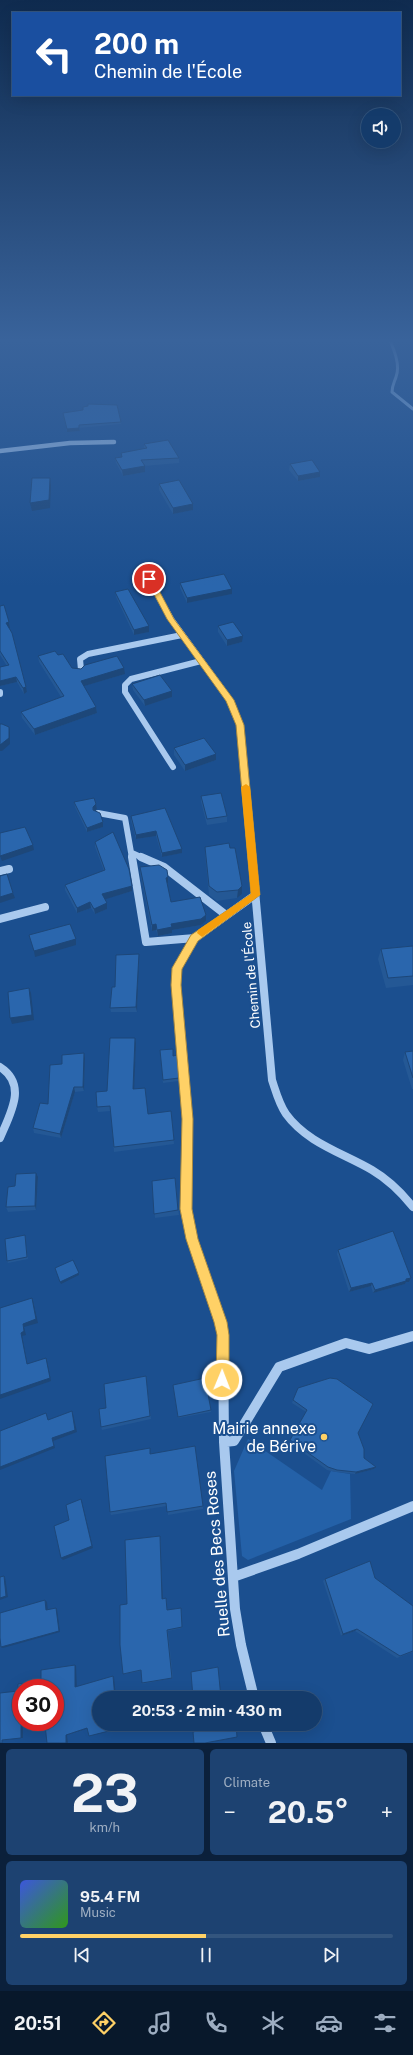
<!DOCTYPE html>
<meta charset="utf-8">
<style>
body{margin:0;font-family:"Public Sans",sans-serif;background:#1d4271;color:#f1f3f6;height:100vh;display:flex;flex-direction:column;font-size:15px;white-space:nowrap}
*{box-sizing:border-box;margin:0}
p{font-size:13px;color:#9dadc1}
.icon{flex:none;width:22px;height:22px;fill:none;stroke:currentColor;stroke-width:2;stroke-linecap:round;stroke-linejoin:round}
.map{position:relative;height:1743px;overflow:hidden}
.drawer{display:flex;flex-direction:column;gap:6px;padding:6px;background:#0b203b;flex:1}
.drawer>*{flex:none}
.top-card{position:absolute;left:12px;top:12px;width:389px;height:84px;border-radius:0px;box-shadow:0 4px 16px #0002,0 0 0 1px #33557e;background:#1a4fa0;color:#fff;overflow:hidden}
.controls{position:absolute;left:361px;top:108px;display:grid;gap:8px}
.controls a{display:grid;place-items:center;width:40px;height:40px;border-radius:50%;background:#143b6b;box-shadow:0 4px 16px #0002,0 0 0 1px #33557e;font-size:20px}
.speed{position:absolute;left:12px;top:1679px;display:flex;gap:8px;font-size:20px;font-weight:700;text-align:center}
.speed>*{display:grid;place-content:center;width:52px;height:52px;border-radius:50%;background:#143b6b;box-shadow:0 4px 16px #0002,0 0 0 1px #33557e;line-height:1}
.speed .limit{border:6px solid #d22;background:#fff;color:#111}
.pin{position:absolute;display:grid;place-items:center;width:34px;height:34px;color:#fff;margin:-17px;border:2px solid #fff;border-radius:50%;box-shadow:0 1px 4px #0007}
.me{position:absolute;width:44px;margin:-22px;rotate:1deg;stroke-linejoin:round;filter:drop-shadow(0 0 3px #0008)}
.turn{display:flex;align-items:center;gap:14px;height:84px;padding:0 16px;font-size:18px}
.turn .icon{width:52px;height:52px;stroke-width:2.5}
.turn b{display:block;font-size:28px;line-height:34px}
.big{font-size:30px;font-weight:700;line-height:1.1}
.drawer .widget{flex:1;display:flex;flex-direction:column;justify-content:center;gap:6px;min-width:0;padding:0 14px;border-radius:6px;background:#1d4271}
.drawer .dial{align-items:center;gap:0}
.dial b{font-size:52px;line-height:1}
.song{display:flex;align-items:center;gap:12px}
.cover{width:48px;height:48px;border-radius:6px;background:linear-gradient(135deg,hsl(230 70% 55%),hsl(110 70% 35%))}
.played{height:4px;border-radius:2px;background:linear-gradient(90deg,#ffd166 50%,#33557e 50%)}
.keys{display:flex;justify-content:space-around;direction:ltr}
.heat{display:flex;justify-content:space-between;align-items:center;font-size:22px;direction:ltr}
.drawer .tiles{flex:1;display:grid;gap:6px;grid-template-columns:1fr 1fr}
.widget:last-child{grid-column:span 2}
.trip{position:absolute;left:92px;top:1691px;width:230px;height:40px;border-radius:20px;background:#143b6b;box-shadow:0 4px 16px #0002,0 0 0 1px #33557e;font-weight:700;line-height:40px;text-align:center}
.tabs{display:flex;height:64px;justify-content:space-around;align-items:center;background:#08182b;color:#9dadc1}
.tabs .icon{width:28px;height:28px}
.tabs .current{color:#ffd166}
.tabs b{font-size:18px;color:#f1f3f6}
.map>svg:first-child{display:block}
.green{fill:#2461a8}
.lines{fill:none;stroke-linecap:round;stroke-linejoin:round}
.stream{stroke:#9cc4f0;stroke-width:3}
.minor-far3{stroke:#a9c9ee;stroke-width:4.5}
.minor-far2{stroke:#a9c9ee;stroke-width:6}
.minor-far1{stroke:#a9c9ee;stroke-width:8}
.minor{stroke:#a9c9ee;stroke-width:10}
.wall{fill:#245895}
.shaded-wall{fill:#1d4779}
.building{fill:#2a66ad;stroke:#1d4779;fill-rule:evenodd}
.route{fill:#ffd166;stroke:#a68842}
.slow{fill:#f59e0b}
.poi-dot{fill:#ffd166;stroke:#1b4f8f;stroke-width:1.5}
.labels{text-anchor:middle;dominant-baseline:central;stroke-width:4;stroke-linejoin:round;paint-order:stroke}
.street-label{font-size:13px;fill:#fff;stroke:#1b4f8f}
.near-poi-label{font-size:16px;fill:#fff;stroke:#1b4f8f;text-anchor:end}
.near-street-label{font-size:16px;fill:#fff;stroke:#1b4f8f}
</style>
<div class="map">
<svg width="413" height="1743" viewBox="0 0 413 1743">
<rect width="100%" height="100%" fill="#1b4f8f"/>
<path class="green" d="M248,1439L322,1490L331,1471L350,1474L351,1519L248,1560L242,1556L234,1471Z"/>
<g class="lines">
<path class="stream" d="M391,343C395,352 400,367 396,377C394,383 392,386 392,392L413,409"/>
<path class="minor-far3" d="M0,451L70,443L114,442"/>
<path class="minor-far2" d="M149,579L171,619L230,700L240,725L252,858
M81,670L80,659L88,654L182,635
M0,692V694
M173,767L125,692V685L131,679L201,661
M98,813L125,818L132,858
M132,853L143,858"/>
<path class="minor-far1" d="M132,857L146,942L195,938
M141,857L164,867L226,915
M252,857L272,1080C276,1092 279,1104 286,1114C307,1143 343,1153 372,1170C389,1180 401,1192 413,1207
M0,871L9,869
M0,919L45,907
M0,1067C28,1085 10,1114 0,1138
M193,1241L186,1209L188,1119L176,985L177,968L195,938L255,895"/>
<path class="minor" d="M192,1240L214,1300L223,1335L224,1442L235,1609L241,1645L254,1698
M224,1442L234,1441L279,1367L346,1343L369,1349L413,1336
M233,1577L298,1554L413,1506
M263,1724L271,1743"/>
</g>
<path class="wall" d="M63,413L121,422V424L79,428L80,431L67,432Z
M144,444L179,458V463L144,466L145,472L123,476L116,463L115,458L121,457L144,449Z
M290,464L320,472V477L298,481L289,470Z
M159,484L193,510L173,514L159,490Z
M180,583L232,594L187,603L180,588Z
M115,592L149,632L134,635L116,597Z
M0,606L9,622L10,628H9L27,692L24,694L17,682L0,686V667L7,666L0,655Z
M218,626L242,642L227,646L218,632Z
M58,655L72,668L125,674L84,686L96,707L97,713L35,735L22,718L21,712L61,697L39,662L38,656Z
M132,684L172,691V697L145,706L133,690Z
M174,748L216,754V760L185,771L174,755Z
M201,796L227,816V822L207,825L201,802Z
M74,802L96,804L97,809L95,811L103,822V827L87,832L75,807Z
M165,808L182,853L162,857L156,836L136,839L131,821V816Z
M95,842L132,891L105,899L107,909L95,914L91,908L77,913L65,890V885L104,871L95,847Z
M205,847L242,886V894L237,898L217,901L209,895L205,855Z
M140,867L168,877V883L167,884L171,902L206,921L201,925L172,930V933L158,936L156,930L152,931L140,873Z
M413,946V985L386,988L378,959L381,949Z
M139,959L137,1012H111L110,1008L115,987Z
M135,1038L136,1043L134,1089L148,1114L171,1111L174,1144L114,1152L111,1111L98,1112L97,1107L107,1091Z
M160,1050L173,1056L177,1055L179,1081L163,1083Z
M413,1051V1089H412L403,1060L405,1052Z
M84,1053L85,1058L84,1091L75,1092L61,1138L34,1133L33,1128L48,1104L62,1064Z
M38,1177L36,1210L8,1212L6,1207L15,1186Z
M175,1178L179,1215L155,1218L152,1181Z
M25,1235V1238L28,1259L8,1263L7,1261Z
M338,1250L411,1278L409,1282H406L405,1284L373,1293L371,1286L349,1292L337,1254Z
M146,1376L151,1419L102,1430L101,1427L106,1408Z
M173,1385L211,1410V1412L178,1418Z
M293,1400L358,1433L364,1458L376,1467L374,1469L355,1474L336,1472L327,1470L290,1443V1440L306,1412L292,1403Z
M151,1454L203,1506V1509L168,1515L167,1506L111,1515L110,1512Z
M160,1536L163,1599L168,1610L181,1608L182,1628L168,1631L173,1678L142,1684V1683L141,1671L124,1674H123Z
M375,1578L413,1652L397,1658L355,1631L341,1636L323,1581L325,1579Z"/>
<path class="shaded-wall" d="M79,428L80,431L67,432V429Z
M145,466V472L123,476L122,470Z
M320,472V477L298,481V476Z
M50,478L51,486L50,508L32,511L30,503Z
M193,504V510L173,514V508Z
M232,589V594L187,603V598Z
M9,622L10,628L7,629L6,623Z
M149,626V632L134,635V630Z
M243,636L242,642L227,646V640Z
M124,668L125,674L81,687V681Z
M16,677L17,682L0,686V681Z
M26,687L27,692L24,694L23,688Z
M172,691V697L145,706L144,700Z
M96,707L97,713L35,735L34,729Z
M9,727L10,733V744L2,751H0V745Z
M216,754V760L185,771V765Z
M96,804L97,809L94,812L93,807Z
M103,822V827L87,832V828Z
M156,831V836L136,839V835Z
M33,845L34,850L2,861L0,856Z
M182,849V853L162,857V853Z
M168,877V883L166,884V878Z
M132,886V891L103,900L102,894Z
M242,886V894L237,898L238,890Z
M13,893L15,898L0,903V897Z
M90,902L91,908L77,913V908Z
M107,903V909L95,914L94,909Z
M206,915V921L201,925L172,930V933L158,936L157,930L171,924Z
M156,924V930L152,931V925Z
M76,939V945L35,957L34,951Z
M139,954V959L137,1012L136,1007Z
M29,988L31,993L34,1020L12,1024L10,1018Z
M135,1038L136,1043L134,1094L133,1089Z
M84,1053L85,1058L84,1091L83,1087Z
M74,1087L75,1092L61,1138L60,1134Z
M36,1173L38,1177L36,1210L35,1206Z
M79,1273V1275L61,1284L60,1282Z
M411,1278L409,1282H406L405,1284L373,1293L375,1290Z
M372,1283L371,1286L349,1292L351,1288Z
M32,1298L33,1301L38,1323L24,1327L26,1335L22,1336L28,1368L27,1364L21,1333L23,1324Z
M46,1358L47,1361L51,1381L0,1399V1395Z
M72,1411L73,1414L77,1432L53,1441L55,1448L0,1470V1467L52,1438Z
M376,1467L374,1469L355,1474L356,1472Z
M81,1499L82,1502L93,1548L63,1560L61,1558Z
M160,1536V1538L163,1600L162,1599Z
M4,1576L5,1577L8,1597L0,1600Z
M45,1600L47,1602L48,1611L46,1610Z
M56,1608L57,1609L60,1632L3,1648L1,1647Z
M357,1629L355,1631L341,1636L343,1634Z
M75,1665L76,1666L77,1688L75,1687Z
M113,1676L114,1677L116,1698H115Z
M117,1724H118V1729L89,1736Z
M21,1725H23V1738H21Z
M87,1728H89L67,1735L68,1743H66V1735Z"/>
<path class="building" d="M88,404L117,405L121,422L79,425V428L67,429L63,413L83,410V407L88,406Z
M168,440L179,458L141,460L145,466L122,470L115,458L122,457L121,453L147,448L144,444Z
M312,460L320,472L298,476L290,464Z
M32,478H50L49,500L30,503Z
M179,480L193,504L173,508L159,484Z
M224,574L232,589L187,598L180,583Z
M128,589L149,626L134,630L115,592Z
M4,605L9,622L6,623L12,633L26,687L23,688L16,677L0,681V667L9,665L0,651V606Z
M233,622L243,636L227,640L218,626Z
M55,651L58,655L63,654L72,668L81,669L85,665L117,656L124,668L81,681L96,707L34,729L21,712L64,696L38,656Z
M160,675L172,691L144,700L132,684Z
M0,724H2L9,727V738L0,745Z
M204,738L216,754L185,765L174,748Z
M221,793L227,816L207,819L201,796Z
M94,798L96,804L93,807V810L100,813L103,822L87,828L74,802Z
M165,808L182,849L162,853L156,831L136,835L131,816Z
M25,827L33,845L0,856V833Z
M113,832L129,869L132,886L102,894L107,903L94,909L90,902L77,908L65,885L105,870L95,842Z
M229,843L230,848H235L242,886L238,890L217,892L209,886L205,847Z
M159,865L167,870L168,877L166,878L171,902L200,897L206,915L201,919L171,924L172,927L157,930L156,924L152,925L140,867Z
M7,874L13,893L0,897V876Z
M70,924L76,939L34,951L29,935Z
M413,946V976L388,978L381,949Z
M139,954L136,1007L110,1008L112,987H115L116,955Z
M29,988L32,1015L10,1018L8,992Z
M110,1038H135L133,1089L145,1088L148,1114L171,1111L174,1140L114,1147L110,1106L97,1107L96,1092L107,1091Z
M173,1049V1056L177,1055L179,1078L163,1080L160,1050Z
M413,1051V1078L405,1052Z
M84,1053L83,1087H74L60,1134L33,1128L40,1103L48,1104L50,1065L62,1064V1055Z
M36,1173L35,1206L6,1207L8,1187L15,1186L16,1174Z
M175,1178L178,1210L154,1214L152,1181Z
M393,1231L411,1278L406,1279V1281L375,1290L372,1283L351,1288L338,1250Z
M25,1235L27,1257L7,1261L5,1239Z
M73,1260L79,1273L60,1282L55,1268Z
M32,1298L36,1319L23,1324L24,1331L21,1333L27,1364L46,1358L50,1378L0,1395V1308Z
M146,1376L150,1416L101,1427L99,1409L106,1408L104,1384Z
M205,1378L211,1410L178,1417L173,1385Z
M330,1378L337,1379L373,1404L358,1433L364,1449V1458L376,1467L356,1472L337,1470L328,1467L290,1440L307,1410L293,1400L298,1388Z
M72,1411L75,1430L52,1438L54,1446L0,1467V1431L46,1413L48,1420Z
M195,1446L203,1506L167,1512L166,1503L110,1512L105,1456L150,1448V1454Z
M81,1499L92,1546L61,1558L54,1526L69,1520L66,1505Z
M160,1536L162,1599L166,1598L167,1610L181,1608L182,1627L167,1630L172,1678L142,1683L141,1670L123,1674L120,1645V1605L127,1604L125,1540Z
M370,1561L375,1578L413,1606V1651L400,1656L357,1629L343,1634L325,1579Z
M4,1576L6,1596L0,1598V1577Z
M45,1600L46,1610L56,1608L59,1631L1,1647L0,1638V1613Z
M75,1665V1687L113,1676L115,1698H99V1724H117V1729L89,1736L87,1728L66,1735V1743H47L45,1725H21V1738L2,1740V1743H0V1693L18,1691V1684L41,1681V1670ZM21,1688H55V1722H21Z
M218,1667L221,1698H193L191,1672Z
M196,1724H236L237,1737L205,1743H194L193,1732L197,1731Z"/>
<linearGradient id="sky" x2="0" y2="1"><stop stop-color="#0f2b4f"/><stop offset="0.58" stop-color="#39639b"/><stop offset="1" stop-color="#39639b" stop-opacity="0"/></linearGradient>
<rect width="413" height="587" fill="url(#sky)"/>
<path class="route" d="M147,577H152L174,619L234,700L244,725L260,895L198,941L182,969L181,985L193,1119L192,1209L198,1239L227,1322L229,1335V1380L227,1384L222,1386L218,1384L216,1380L217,1335L214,1322L186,1239L180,1209L182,1119L171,985L172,968L191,935L251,894L236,725L226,701L167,619L146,579Z"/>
<path class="slow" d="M246,784L250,787L260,895L202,937L197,933L198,930L251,894L241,787Z"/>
<circle class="poi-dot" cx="324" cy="1437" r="4"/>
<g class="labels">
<g class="street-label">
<text transform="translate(251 975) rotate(-95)">Chemin de l'École</text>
</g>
<g class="near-poi-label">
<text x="316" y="1428">Mairie annexe<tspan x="316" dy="18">de Bérive</tspan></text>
</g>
<g class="near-street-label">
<text transform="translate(217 1554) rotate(-95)">Ruelle des Becs Roses</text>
</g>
</g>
</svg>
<div class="controls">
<a><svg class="icon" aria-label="sound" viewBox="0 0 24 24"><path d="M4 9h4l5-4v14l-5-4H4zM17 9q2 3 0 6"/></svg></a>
</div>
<div class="speed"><div class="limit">30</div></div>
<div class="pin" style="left:149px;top:579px;background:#d93025"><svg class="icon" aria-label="arrive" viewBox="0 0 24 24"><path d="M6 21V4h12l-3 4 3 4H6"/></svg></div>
<svg class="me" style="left:222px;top:1380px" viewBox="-20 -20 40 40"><circle r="17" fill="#ffd166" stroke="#fff" stroke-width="3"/><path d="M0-11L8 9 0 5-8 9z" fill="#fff"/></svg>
<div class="trip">20:53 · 2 min · 430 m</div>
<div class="top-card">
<div class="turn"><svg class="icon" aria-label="left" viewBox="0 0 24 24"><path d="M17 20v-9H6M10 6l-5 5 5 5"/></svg><div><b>200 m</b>Chemin de l'École</div></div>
</div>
</div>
<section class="drawer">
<div class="tiles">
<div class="widget dial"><b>23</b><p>km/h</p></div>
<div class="widget"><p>Climate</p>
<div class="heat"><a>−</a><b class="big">20.5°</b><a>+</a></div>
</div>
<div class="widget">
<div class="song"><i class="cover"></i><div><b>95.4 FM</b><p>Music</p></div></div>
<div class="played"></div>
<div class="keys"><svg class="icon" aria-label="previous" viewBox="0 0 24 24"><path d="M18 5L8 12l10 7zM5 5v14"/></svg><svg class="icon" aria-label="pause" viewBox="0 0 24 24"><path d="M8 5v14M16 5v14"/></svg><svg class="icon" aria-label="next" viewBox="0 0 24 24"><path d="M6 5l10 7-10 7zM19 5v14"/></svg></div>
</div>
</div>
</section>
<nav class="tabs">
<b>20:51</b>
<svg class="icon current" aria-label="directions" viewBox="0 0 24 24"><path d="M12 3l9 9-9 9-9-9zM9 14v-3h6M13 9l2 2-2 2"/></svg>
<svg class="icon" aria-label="music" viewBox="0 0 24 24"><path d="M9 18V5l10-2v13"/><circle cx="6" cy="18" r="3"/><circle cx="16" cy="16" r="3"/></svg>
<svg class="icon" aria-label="phone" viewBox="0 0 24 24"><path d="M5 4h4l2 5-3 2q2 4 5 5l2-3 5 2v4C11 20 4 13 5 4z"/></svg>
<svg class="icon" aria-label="climate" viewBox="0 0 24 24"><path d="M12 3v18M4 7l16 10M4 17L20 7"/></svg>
<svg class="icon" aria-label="car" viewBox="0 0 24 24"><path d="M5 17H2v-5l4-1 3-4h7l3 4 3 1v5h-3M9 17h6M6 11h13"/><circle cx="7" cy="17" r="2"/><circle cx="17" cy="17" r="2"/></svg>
<svg class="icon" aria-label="filters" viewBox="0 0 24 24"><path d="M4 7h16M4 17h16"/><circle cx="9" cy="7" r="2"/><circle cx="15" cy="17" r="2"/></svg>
</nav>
